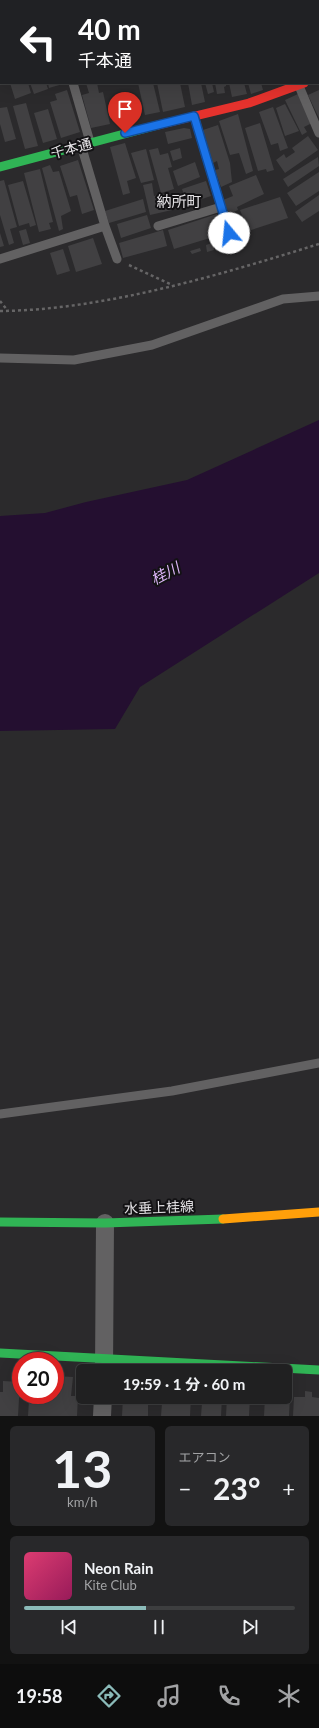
<!DOCTYPE html>
<html lang="ja">
<meta charset="utf-8">
<style>
body{margin:0;font-family:Lato,"Noto Sans JP",sans-serif;background:#28282a;color:#f1f3f6;height:100vh;display:flex;flex-direction:column;font-size:15px;white-space:nowrap}
*{box-sizing:border-box;margin:0}
p{font-size:13px;color:#a2a3a5}
.icon{flex:none;width:22px;height:22px;fill:none;stroke:currentColor;stroke-width:2;stroke-linecap:round;stroke-linejoin:round}
.map{position:relative;height:1416px;overflow:hidden}
.side{display:flex;flex-direction:column;gap:10px;padding:10px;background:#121212;flex:1}
.side>*{flex:none}
.hud{position:absolute;left:0px;top:0px;width:319px;height:84px;box-shadow:0 4px 16px #0002,0 0 0 1px #3d3e3f;background:#202124;color:#fff;overflow:hidden}
.speed{position:absolute;left:12px;top:1352px;display:flex;gap:8px;font-size:20px;font-weight:700;text-align:center}
.speed>*{display:grid;place-content:center;width:52px;height:52px;border-radius:50%;background:#202021;box-shadow:0 4px 16px #0002,0 0 0 1px #3d3e3f;line-height:1}
.speed .limit{border:6px solid #d22;background:#fff;color:#111}
.pin{position:absolute;display:grid;place-items:center;width:34px;height:34px;color:#fff;margin:-41px -17px;border-radius:50% 50% 50% 0;rotate:-45deg;box-shadow:0 0 4px #0007}
.pin .icon{rotate:45deg}
.me{position:absolute;width:44px;margin:-22px;rotate:343deg;stroke-linejoin:round;filter:drop-shadow(0 0 3px #0008)}
.turn{display:flex;align-items:center;gap:14px;height:84px;padding:0 12px;font-size:18px}
.turn .icon{width:52px;height:52px;stroke-width:2.5}
.turn b{display:block;font-size:28px;line-height:34px}
.big{font-size:30px;font-weight:700;line-height:1.1}
.side .tile{flex:1;display:flex;flex-direction:column;justify-content:center;gap:6px;min-width:0;padding:0 14px;border-radius:6px;background:#28282a}
.side .dial{align-items:center;gap:0}
.dial b{font-size:52px;line-height:1}
.song{display:flex;align-items:center;gap:12px}
.cover{width:48px;height:48px;border-radius:6px;background:linear-gradient(135deg,hsl(340 70% 55%),hsl(330 70% 35%))}
.played{height:4px;border-radius:2px;background:linear-gradient(90deg,#8bbbb9 45%,#3d3e3f 45%)}
.keys{display:flex;justify-content:space-around;direction:ltr}
.heat{display:flex;justify-content:space-between;align-items:center;font-size:22px;direction:ltr}
.side .tiles{flex:1;display:grid;gap:10px;grid-template-columns:1fr 1fr}
.tile:last-child{grid-column:span 2}
.trip{position:absolute;left:76px;top:1364px;width:216px;height:40px;border-radius:6px;background:#202021;box-shadow:0 4px 16px #0002,0 0 0 1px #3d3e3f;font-weight:700;line-height:40px;text-align:center}
.tab-bar{display:flex;height:64px;justify-content:space-around;align-items:center;background:#0d0d0d;color:#a2a3a5}
.tab-bar .icon{width:28px;height:28px}
.tab-bar .on{color:#8bbbb9}
.tab-bar b{font-size:18px;color:#f1f3f6}
.map>svg:first-child{display:block}
.water{fill:#240f30}
.lines{fill:none;stroke-linecap:round;stroke-linejoin:round}
.stream{stroke:#240f30;stroke-width:6}
.building{fill:#414042}
.path{stroke:#666566;stroke-width:2.5;stroke-dasharray:3 3;stroke-linecap:butt}
.lane{stroke:#626162;stroke-width:9}
.street{stroke:#626162;stroke-width:18}
.fast{stroke:#30b455;stroke-width:9}
.slow{stroke:#ff9f0a;stroke-width:9}
.jam{stroke:#e5322d;stroke-width:9}
.route-casing{stroke:#114b97;stroke-width:10}
.route{stroke:#1a73e8;stroke-width:7}
.labels{text-anchor:middle;dominant-baseline:central;stroke-width:4;stroke-linejoin:round;paint-order:stroke}
.street-label{font-size:14px;fill:#e5e3e6;stroke:#131214}
.neighbourhood-label{font-size:15px;fill:#e5e3e6;stroke:#131214}
.water-label{font-size:15px;font-style:italic;fill:#ddb6f9;stroke:#131214}
</style>
<div class="map">
<svg width="319" height="1416" viewBox="0 0 319 1416">
<rect width="100%" height="100%" fill="#2b2a2c"/>
<path class="water" d="M319,420V573L140,687L115,729L0,731V516L45,513L86,502L187,480Z"/>
<g class="lines">
<path class="stream" d="M203,0L205,1
M318,36L319,37"/>
</g>
<path class="building" d="M10,83H28L31,93L15,99Z
M30,83H46L48,89L34,94Z
M48,83H66L49,88Z
M86,83H97L99,93L103,92L110,124L91,128L82,95L89,93Z
M138,83H153L160,112L145,115Z
M157,83H180L185,107L163,112Z
M188,83H201L205,102L192,105Z
M205,83H212L214,92L208,94Z
M215,83H226V86L224,87L225,93L217,94Z
M229,83H244L247,94L232,97Z
M248,83H261L263,90L251,94Z
M67,90L80,132L61,138L50,102L57,100L55,94Z
M319,90V118L308,95Z
M298,94L312,123L304,127L307,132L302,135L285,100Z
M26,103L38,146L25,149L13,106Z
M285,104L299,131L285,136L276,108Z
M7,107L16,139L5,142L0,124V108Z
M273,107L288,148L280,151L278,143L271,145L259,112Z
M48,109L57,139L43,143L34,113Z
M238,114L253,171L246,174L239,153L230,155L219,121Z
M260,123L274,170L267,172L266,169L258,171L245,128Z
M218,125L230,163L232,182L221,187L215,170L219,169L217,161L213,163L203,130Z
M184,128L190,129L192,138L168,144L165,132Z
M308,136L318,150L285,173L276,160L284,154L286,158L295,152L292,148Z
M125,143L136,178L127,181L130,193L123,195L110,147Z
M158,148L160,155L168,153L172,167L168,168L174,189L161,193L149,150Z
M180,148L182,158L173,161L170,151Z
M146,149L154,180L141,183L131,153Z
M318,157L319,166L288,187L283,179Z
M78,160L94,210L82,214L77,195L70,197L60,166Z
M195,162L200,177L178,186L173,171Z
M50,165L53,172L59,171L71,211L61,216L63,229L59,231L42,168Z
M40,169L53,222L49,223L51,229L39,232L24,173Z
M319,172V191L296,206L287,193Z
M256,175L264,194L237,207L238,210L229,214L223,200L233,196L229,186Z
M4,180L17,227L10,229L14,243L9,245L0,215V181Z
M23,181L36,225L30,227L29,223L19,226L8,185Z
M206,181L211,196L187,204L182,189Z
M152,183L154,196L168,193L172,210L150,215L143,185Z
M319,195V211L302,222L295,212Z
M280,197L288,218L248,231L240,210Z
M143,199L146,212L109,223L105,211Z
M217,214L223,234L174,249L168,230Z
M147,215L151,228L121,238L117,224Z
M26,229L30,243L23,245L19,231Z
M163,230L167,246L123,258L119,243Z
M0,233L4,246L0,247Z
M241,234L244,240L239,242L236,236Z
M93,238L102,264L76,272L68,246Z
M212,243L214,250L207,252L206,245Z
M200,248L201,251L192,254L190,251Z
M63,249L70,271L57,275L50,253Z
M55,1376L73,1377L71,1396H78L77,1416H28L29,1400L41,1401V1395H55Z
M3,1381L20,1382L18,1416H0V1392H3Z
M305,1391L312,1392V1397L319,1398V1416H293L294,1397H305Z
M285,1394L290,1395L289,1416H264L265,1397H285Z
M123,1397H154V1403L148,1402V1416H122Z
M159,1397H191L190,1416H161L162,1403H159Z
M205,1397L222,1398L221,1416H201L202,1403H205Z
M227,1397H250L249,1416H226Z"/>
<g class="lines">
<path class="path" d="M129,265L172,285
M0,301L8,311
M0,311C105,310 219,275 319,244"/>
<path class="lane" d="M51,0V1
M318,8L319,9
M73,83L90,142
M299,86L319,133
M194,116L229,233
M81,145L105,226L117,259
M158,226L221,207
M0,259L105,226
M0,358L74,360L152,345L283,299L319,296
M0,1114L172,1091L319,1063"/>
<path class="street" d="M318,73L319,72
M104,1371L105,1223
M102,1416L103,1397"/>
<path class="fast" d="M0,167L158,125
M0,1222L105,1223L223,1219
M0,1353L319,1370"/>
<path class="slow" d="M223,1219L319,1212"/>
<path class="jam" d="M158,125L249,103L304,83"/>
</g>
<g class="lines">
<g class="route-casing">
<path id="route" d="M125,133L194,116L229,233"/>
</g>
<use href="#route" class="route"/>
</g>
<g class="labels">
<g class="street-label">
<text transform="translate(71 148) rotate(-15)">千本通</text>
<text transform="translate(159 1207) rotate(-2)">水垂上桂線</text>
</g>
<g class="neighbourhood-label">
<text x="179" y="201">納所町</text>
</g>
<g class="water-label">
<text transform="translate(165 573) rotate(-28)">桂川</text>
</g>
</g>
</svg>
<div class="speed"><div class="limit">20</div></div>
<div class="pin" style="left:125px;top:133px;background:#d93025"><svg class="icon" aria-label="arrive" viewBox="0 0 24 24"><path d="M6 21V4h12l-3 4 3 4H6"/></svg></div>
<svg class="me" style="left:229px;top:233px" viewBox="-20 -20 40 40"><circle r="19" fill="#fff"/><path d="M0-13L10 11 0 6-10 11z" fill="#1a73e8"/></svg>
<div class="trip">19:59 · 1 分 · 60 m</div>
<div class="hud">
<div class="turn"><svg class="icon" aria-label="left" viewBox="0 0 24 24"><path d="M17 20v-9H6M10 6l-5 5 5 5"/></svg><div><b>40 m</b>千本通</div></div>
</div>
</div>
<section class="side">
<div class="tiles">
<div class="tile dial"><b>13</b><p>km/h</p></div>
<div class="tile"><p>エアコン</p>
<div class="heat"><a>−</a><b class="big">23°</b><a>+</a></div>
</div>
<div class="tile">
<div class="song"><i class="cover"></i><div><b>Neon Rain</b><p>Kite Club</p></div></div>
<div class="played"></div>
<div class="keys"><svg class="icon" aria-label="previous" viewBox="0 0 24 24"><path d="M18 5L8 12l10 7zM5 5v14"/></svg><svg class="icon" aria-label="pause" viewBox="0 0 24 24"><path d="M8 5v14M16 5v14"/></svg><svg class="icon" aria-label="next" viewBox="0 0 24 24"><path d="M6 5l10 7-10 7zM19 5v14"/></svg></div>
</div>
</div>
</section>
<nav class="tab-bar">
<b>19:58</b>
<svg class="icon on" aria-label="directions" viewBox="0 0 24 24"><path d="M12 3l9 9-9 9-9-9zM9 14v-3h6M13 9l2 2-2 2"/></svg>
<svg class="icon" aria-label="music" viewBox="0 0 24 24"><path d="M9 18V5l10-2v13"/><circle cx="6" cy="18" r="3"/><circle cx="16" cy="16" r="3"/></svg>
<svg class="icon" aria-label="phone" viewBox="0 0 24 24"><path d="M5 4h4l2 5-3 2q2 4 5 5l2-3 5 2v4C11 20 4 13 5 4z"/></svg>
<svg class="icon" aria-label="climate" viewBox="0 0 24 24"><path d="M12 3v18M4 7l16 10M4 17L20 7"/></svg>
</nav>
